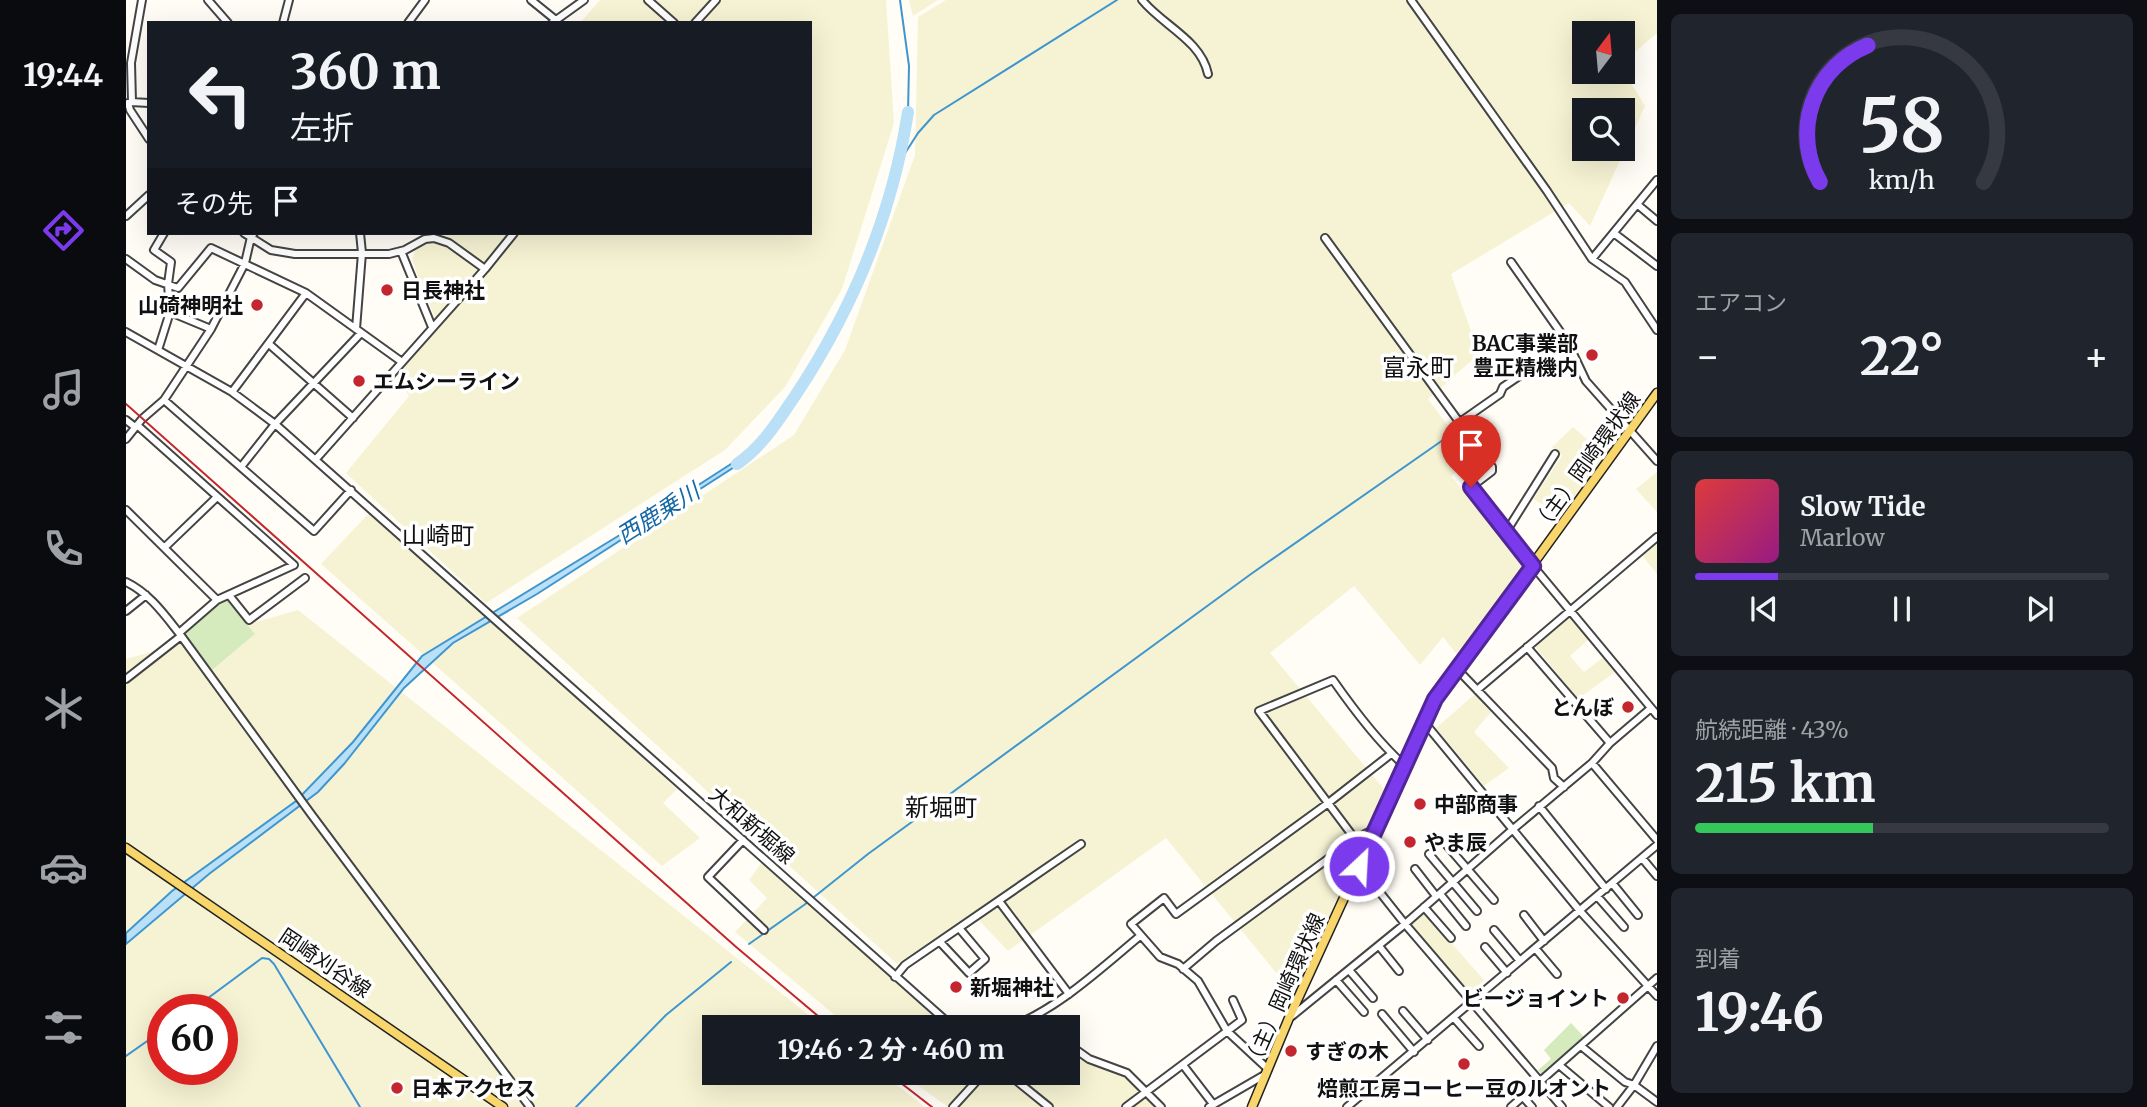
<!DOCTYPE html>
<html lang="ja">
<meta charset="utf-8">
<style>
body{margin:0;font-family:Merriweather,"Noto Sans JP",serif;background:#20242c;color:#f1f3f6;height:100vh;display:flex;flex-direction:column;font-size:26px;white-space:nowrap}
*{box-sizing:border-box;margin:0}
p{font-size:23px;color:#9ea1a6}
.icon{flex:none;width:38px;height:38px;fill:none;stroke:currentColor;stroke-width:2;stroke-linecap:round;stroke-linejoin:round}
.map{position:relative;flex:1;overflow:hidden}
.side{display:flex;flex-direction:column;gap:14px;padding:14px;background:#0d0f14;width:490px}
.side>*{flex:none}
.guide{position:absolute;left:21px;top:21px;width:665px;height:214px;border-radius:0px;box-shadow:0 7px 28px #0002;background:#171b24;color:#f1f3f6;overflow:hidden}
.needle{width:46px;rotate:16deg}
.buttons{position:absolute;left:1446px;top:21px;display:grid;gap:14px}
.buttons a{display:grid;place-items:center;width:63px;height:63px;border-radius:0px;background:#171b24;box-shadow:0 7px 28px #0002;font-size:35px}
.speed{position:absolute;left:21px;top:994px;display:flex;gap:14px;font-size:35px;font-weight:700;text-align:center}
.speed>*{display:grid;place-content:center;width:91px;height:91px;border-radius:50%;background:#171b24;box-shadow:0 7px 28px #0002;line-height:1}
.speed .limit{border:10px solid #d22;background:#fff;color:#111}
.pin{position:absolute;display:grid;place-items:center;width:60px;height:60px;color:#fff;margin:-72px -30px;border-radius:50% 50% 50% 0;rotate:-45deg;box-shadow:0 0 7px #0007}
.pin .icon{rotate:45deg}
.me{position:absolute;width:77px;margin:-38px;rotate:25deg;stroke-linejoin:round;filter:drop-shadow(0 0 5px #0008)}
.turn{display:flex;align-items:center;gap:24px;height:147px;padding:0 28px;font-size:32px}
.turn .icon{width:91px;height:91px;stroke-width:2.5}
.turn b{display:block;font-size:49px;line-height:60px}
.then{display:flex;align-items:center;height:66px;padding:0 28px;background:#0003;gap:14px;font-size:26px}
.big{font-size:52px;font-weight:700;line-height:1.1}
.side .widget{flex:1;display:flex;flex-direction:column;justify-content:center;gap:10px;min-width:0;padding:0 24px;border-radius:10px;background:#20242c}
.side .dial{align-items:center;gap:0}
.dial svg{height:182px;overflow:visible;fill:none;stroke:#363941;stroke-width:7;stroke-linecap:round;text-anchor:middle}
.dial text{fill:#f1f3f6;stroke:none}
.song{display:flex;align-items:center;gap:21px}
.cover{width:84px;height:84px;border-radius:10px;background:linear-gradient(135deg,hsl(0 70% 55%),hsl(310 70% 35%))}
.played{height:7px;border-radius:4px;background:linear-gradient(90deg,#7c3aed 20%,#363941 20%)}
.keys{display:flex;justify-content:space-around;direction:ltr}
.heat{display:flex;justify-content:space-between;align-items:center;font-size:38px;direction:ltr}
.charge{height:10px;border-radius:5px;background:linear-gradient(90deg,#34c759 43%,#363941 0)}
.trip{position:absolute;left:576px;top:1015px;width:378px;height:70px;border-radius:0px;background:#171b24;box-shadow:0 7px 28px #0002;font-weight:700;line-height:70px;text-align:center}
main{display:flex;flex:1;min-height:0}
.tab-bar{display:flex;flex-direction:column;width:126px;justify-content:space-around;align-items:center;background:#090b0e;color:#9ea1a6}
.tab-bar .icon{width:49px;height:49px}
.tab-bar .on{color:#7c3aed}
.tab-bar b{font-size:32px;color:#f1f3f6}
.map>svg:first-child{display:block}
.farmland{fill:#f6f3d4;fill-rule:evenodd}
.green{fill:#d5ebbd}
.water{fill:#b9e0f7;stroke:#3f96cf;stroke-width:2}
.lines{fill:none;stroke-linecap:round;stroke-linejoin:round}
.stream{stroke:#3f96cf;stroke-width:2}
.river{stroke:#b9e0f7;stroke-width:12}
.minor-casing{stroke:#444;stroke-width:10}
.major-casing{stroke:#222;stroke-width:11}
.minor{stroke:#fff;stroke-width:6}
.major{stroke:#f9d66b;stroke-width:8}
.rail{stroke:#c4262e;stroke-width:2}
.route-casing{stroke:#51269a;stroke-width:18}
.route{stroke:#7c3aed;stroke-width:12}
.poi-dot{fill:#c4262e;stroke:#fff;stroke-width:2.5}
.labels{text-anchor:middle;dominant-baseline:central;stroke-width:7;stroke-linejoin:round;paint-order:stroke}
.poi-label{font-size:21px;font-weight:bold;fill:#111;stroke:#fff;text-anchor:start}
.street-label{font-size:21px;fill:#111;stroke:#fff}
.water-label{font-size:23px;font-style:italic;fill:#1768a6;stroke:#fff}
.quarter-label{font-size:24px;fill:#111;stroke:#fff}
</style>
<main>
<nav class="tab-bar">
<b>19:44</b>
<svg class="icon on" aria-label="directions" viewBox="0 0 24 24"><path d="M12 3l9 9-9 9-9-9zM9 14v-3h6M13 9l2 2-2 2"/></svg>
<svg class="icon" aria-label="music" viewBox="0 0 24 24"><path d="M9 18V5l10-2v13"/><circle cx="6" cy="18" r="3"/><circle cx="16" cy="16" r="3"/></svg>
<svg class="icon" aria-label="phone" viewBox="0 0 24 24"><path d="M5 4h4l2 5-3 2q2 4 5 5l2-3 5 2v4C11 20 4 13 5 4z"/></svg>
<svg class="icon" aria-label="climate" viewBox="0 0 24 24"><path d="M12 3v18M4 7l16 10M4 17L20 7"/></svg>
<svg class="icon" aria-label="car" viewBox="0 0 24 24"><path d="M5 17H2v-5l4-1 3-4h7l3 4 3 1v5h-3M9 17h6M6 11h13"/><circle cx="7" cy="17" r="2"/><circle cx="17" cy="17" r="2"/></svg>
<svg class="icon" aria-label="filters" viewBox="0 0 24 24"><path d="M4 7h16M4 17h16"/><circle cx="9" cy="7" r="2"/><circle cx="15" cy="17" r="2"/></svg>
</nav>
<div class="map">
<svg width="1531" height="1107" viewBox="0 0 1531 1107">
<rect width="100%" height="100%" fill="#fffdf5"/>
<path class="farmland" d="M474,0H760L768,123L716,289L659,387L599,450L360,603L220,473L283,396L270,376L313,328L286,260L294,236L297,233H684V23H454Z
M783,0H812L787,16Z
M820,0H1531V33L1496,63V33H1458V72H1496V68L1519,106L1464,226L1443,203L1325,274L1353,354L1302,399L1347,459L1325,476L1396,566L1333,657L1317,637L1294,665L1228,586L1144,653L1258,789L1169,996L1040,838L882,951L846,913L771,964L391,618L668,435L719,350L789,155L792,17ZM1458,110H1496V149H1458Z
M1485,420L1496,433L1435,515L1407,499L1436,456L1426,447L1447,427L1462,440Z
M1531,472V512L1510,489Z
M244,512L551,789L537,803L574,838L536,866L195,564Z
M1531,541V574L1515,554Z
M172,610L698,1027H588V1073H755L799,1107H0V659ZM37,1010H96V1069H37Z
M1442,615L1463,639L1444,656L1458,672L1478,657L1489,672L1452,699L1408,645Z
M1349,694L1365,712L1348,732L1383,768L1358,786L1310,728Z
M636,862L807,1016L784,1027H723L609,932L641,898L623,880Z
M1298,912L1358,980L1343,993L1283,925Z
M954,1059L1001,1078L1030,1107H822L775,1073H933L937,1075Z"/>
<path class="green" d="M101,600L129,634L86,670L58,632L92,604Z
M1445,1023L1460,1039L1416,1075L1412,1070L1425,1059L1418,1050Z"/>
<path class="water" d="M622,453L627,455L411,594L327,643L278,688L218,764L192,792L83,874L0,944V933L46,891L170,801L227,742L296,656L515,522Z"/>
<g class="lines">
<path class="stream" d="M774,0L783,66L782,112
M774,161L792,133L808,115L991,0
M623,944L678,905L742,854L1125,574L1327,433
M66,1010L136,958L143,959L148,964L234,1107
M0,1056L37,1030
M450,1107L540,1015L605,962"/>
<path class="river" d="M611,464C637,446 652,421 669,396C727,309 766,215 782,112"/>
<g class="minor-casing">
<path id="minor" d="M82,0L102,23
M405,0L431,21
M522,0L548,23
M1016,0C1036,25 1075,40 1082,74
M1285,0L1421,191L1466,259L1499,282L1531,330
M157,23L163,0
M282,23L299,0
M426,23L458,0
M569,23L590,0
M5,102L23,103
M6,102L5,63L16,0
M2,103L4,110L23,139
M1512,205L1531,221
M0,216L23,195
M118,233L145,250L169,254H263L279,250L299,239L308,238L323,243L359,269
M1489,234L1531,266
M1199,238L1366,467V471L1345,487L1407,566L1531,715
M275,251L306,327
M0,259L29,280L52,288L85,248L180,293L276,362
M1466,259L1531,180
M1385,262L1442,343L1460,381L1531,461
M44,312L85,329
M230,329L236,253L234,233
M0,332L106,392L149,424L827,1027
M143,344L227,418
M32,350L44,312L42,284L45,262L28,250L38,233
M106,392L180,293
M38,400L188,531L225,490
M0,420L9,427
M1334,422L1374,394L1377,387L1442,343
M11,425L168,565L91,600L53,633
M0,439L16,419L38,400L85,329L119,263L125,237L128,233
M190,459L359,269L388,233
M115,467L149,424L235,333
M0,510L91,600
M1380,532L1429,454
M39,547L91,497
M0,582C23,593 38,614 53,633L185,814L404,1107
M103,595L123,620L179,578
M0,611L20,595
M1401,647L1484,743
M1332,670L1426,768L1428,778L1438,787
M0,679L55,636
M1351,690L1531,537
M1298,722L1454,911L1531,996
M1466,763L1531,840
M1413,806L1480,889
M1229,839L1133,711L1207,680C1228,710 1251,741 1278,765
M617,840L582,877L638,930
M1318,842L1368,900
M1303,854L1351,911
M1516,858L1531,876
M1233,866L1279,924L1436,1107
M1289,869L1310,896
M1486,883L1512,915
M1314,894L1340,926
M1471,896L1498,927
M873,901L943,994
M1298,907L1325,938
M1398,915L1418,941
M1368,930L1394,961
M814,942L843,973L859,959L833,928
M1253,946L1273,971
M1359,947L1381,973
M1409,948L1431,974
M1057,969L1090,941L1229,839L1249,829
M1223,970L1247,998
M769,977L779,965L955,844
M1210,980L1238,1012
M1277,1011L1302,1040
M1256,1014L1288,1052
M1166,1016L1279,924L1386,830L1466,763L1484,743L1525,708
M910,1017L922,1027
M1328,1018L1353,1046
M885,1027C934,1007 973,970 1014,936
M942,1044L963,1059L1001,1073L1035,1107
M1455,1046L1499,1082L1508,1085L1491,1107
M1531,1046L1508,1085L1531,1102
M1057,1065L1087,1104
M1433,1065L1483,1107
M1142,1069L1101,1031L1072,981L1052,964L1034,957L1005,924L1038,898L1050,914L1201,804L1265,754
M881,1073L923,1107
M1397,1097L1406,1107
M827,1107L858,1073
M1000,1107L1116,1020L1107,1000
M1083,1107L1140,1074
M1221,1107L1531,845
M1385,1107L1531,978"/>
</g>
<g class="major-casing">
<path id="major" d="M0,848L377,1107
M1126,1107L1163,1018L1309,699L1531,393"/>
</g>
<use href="#minor" class="minor"/>
<use href="#major" class="major"/>
<path class="rail" d="M0,404L609,946L705,1027
M762,1073L806,1107"/>
</g>
<g class="lines">
<g class="route-casing">
<path id="route" d="M1233,866L1309,699L1407,566L1345,487"/>
</g>
<use href="#route" class="route"/>
</g>
<g class="poi-dot">
<circle cx="261" cy="290" r="7"/>
<circle cx="131" cy="305" r="7"/>
<circle cx="1466" cy="355" r="7"/>
<circle cx="233" cy="381" r="7"/>
<circle cx="1502" cy="707" r="7"/>
<circle cx="1294" cy="804" r="7"/>
<circle cx="1284" cy="842" r="7"/>
<circle cx="830" cy="987" r="7"/>
<circle cx="1497" cy="998" r="7"/>
<circle cx="1165" cy="1051" r="7"/>
<circle cx="1338" cy="1064" r="7"/>
<circle cx="271" cy="1088" r="7"/>
</g>
<g class="labels">
<g class="poi-label">
<text x="275" y="290">日長神社</text>
<text x="117" y="305" text-anchor="end">山碕神明社</text>
<text x="1452" y="343" text-anchor="end">BAC事業部<tspan x="1452" dy="24">豊正精機内</tspan></text>
<text x="247" y="381">エムシーライン</text>
<text x="1488" y="707" text-anchor="end">とんぼ</text>
<text x="1308" y="804">中部商事</text>
<text x="1298" y="842">やま辰</text>
<text x="844" y="987">新堀神社</text>
<text x="1483" y="998" text-anchor="end">ビージョイント</text>
<text x="1179" y="1051">すぎの木</text>
<text x="285" y="1088">日本アクセス</text>
<text x="1338" y="1088" text-anchor="middle">焙煎工房コーヒー豆のルオント</text>
</g>
<g class="street-label">
<text transform="translate(1460 462) rotate(-54)">（主）岡崎環状線</text>
<text transform="translate(626 825) rotate(41)">大和新堀線</text>
<text transform="translate(199 963) rotate(34)">岡崎刈谷線</text>
<text transform="translate(1158 991) rotate(-66)">（主）岡崎環状線</text>
</g>
<g class="water-label">
<text transform="translate(532 513) rotate(-32)">西鹿乗川</text>
</g>
<g class="quarter-label">
<text x="1292" y="367">富永町</text>
<text x="312" y="535">山崎町</text>
<text x="815" y="807">新堀町</text>
</g>
</g>
</svg>
<div class="buttons">
<a><svg class="needle" viewBox="-14 -14 28 28"><path d="M0-13l5 13h-10z" fill="#e53935"/><path d="M0 13l5-13h-10z" fill="#9ea1a6"/></svg></a>
<a><svg class="icon" aria-label="search" viewBox="0 0 24 24"><circle cx="10" cy="10" r="6"/><path d="M15 15l6 6"/></svg></a>
</div>
<div class="speed"><div class="limit">60</div></div>
<div class="pin" style="left:1345px;top:487px;background:#d93025"><svg class="icon" aria-label="arrive" viewBox="0 0 24 24"><path d="M6 21V4h12l-3 4 3 4H6"/></svg></div>
<svg class="me" style="left:1233px;top:866px" viewBox="-20 -20 40 40"><circle r="17" fill="#7c3aed" stroke="#fff" stroke-width="3"/><path d="M0-11L8 9 0 5-8 9z" fill="#fff"/></svg>
<div class="trip">19:46 · 2 分 · 460 m</div>
<div class="guide">
<div class="turn"><svg class="icon" aria-label="left" viewBox="0 0 24 24"><path d="M17 20v-9H6M10 6l-5 5 5 5"/></svg><div><b>360 m</b>左折</div></div>
<div class="then">その先<svg class="icon" aria-label="arrive" viewBox="0 0 24 24"><path d="M6 21V4h12l-3 4 3 4H6"/></svg></div>
</div>
</div>
<section class="side">
<div class="widget dial"><svg viewBox="0 0 100 80">
<path d="M14 69A42 42 0 1 1 86 69"/>
<path d="M14 69A42 42 0 0 1 35 9" stroke="#7c3aed"/>
<text x="50" y="56" font-size="32" font-weight="700">58</text>
<text x="50" y="72" font-size="11">km/h</text>
</svg></div>
<div class="widget"><p>エアコン</p>
<div class="heat"><a>−</a><b class="big">22°</b><a>+</a></div>
</div>
<div class="widget">
<div class="song"><i class="cover"></i><div><b>Slow Tide</b><p>Marlow</p></div></div>
<div class="played"></div>
<div class="keys"><svg class="icon" aria-label="previous" viewBox="0 0 24 24"><path d="M18 5L8 12l10 7zM5 5v14"/></svg><svg class="icon" aria-label="pause" viewBox="0 0 24 24"><path d="M8 5v14M16 5v14"/></svg><svg class="icon" aria-label="next" viewBox="0 0 24 24"><path d="M6 5l10 7-10 7zM19 5v14"/></svg></div>
</div>
<div class="widget"><p>航続距離 · 43%</p><b class="big">215 km</b><div class="charge"></div></div>
<div class="widget"><p>到着</p><b class="big">19:46</b></div>
</section>
</main>
